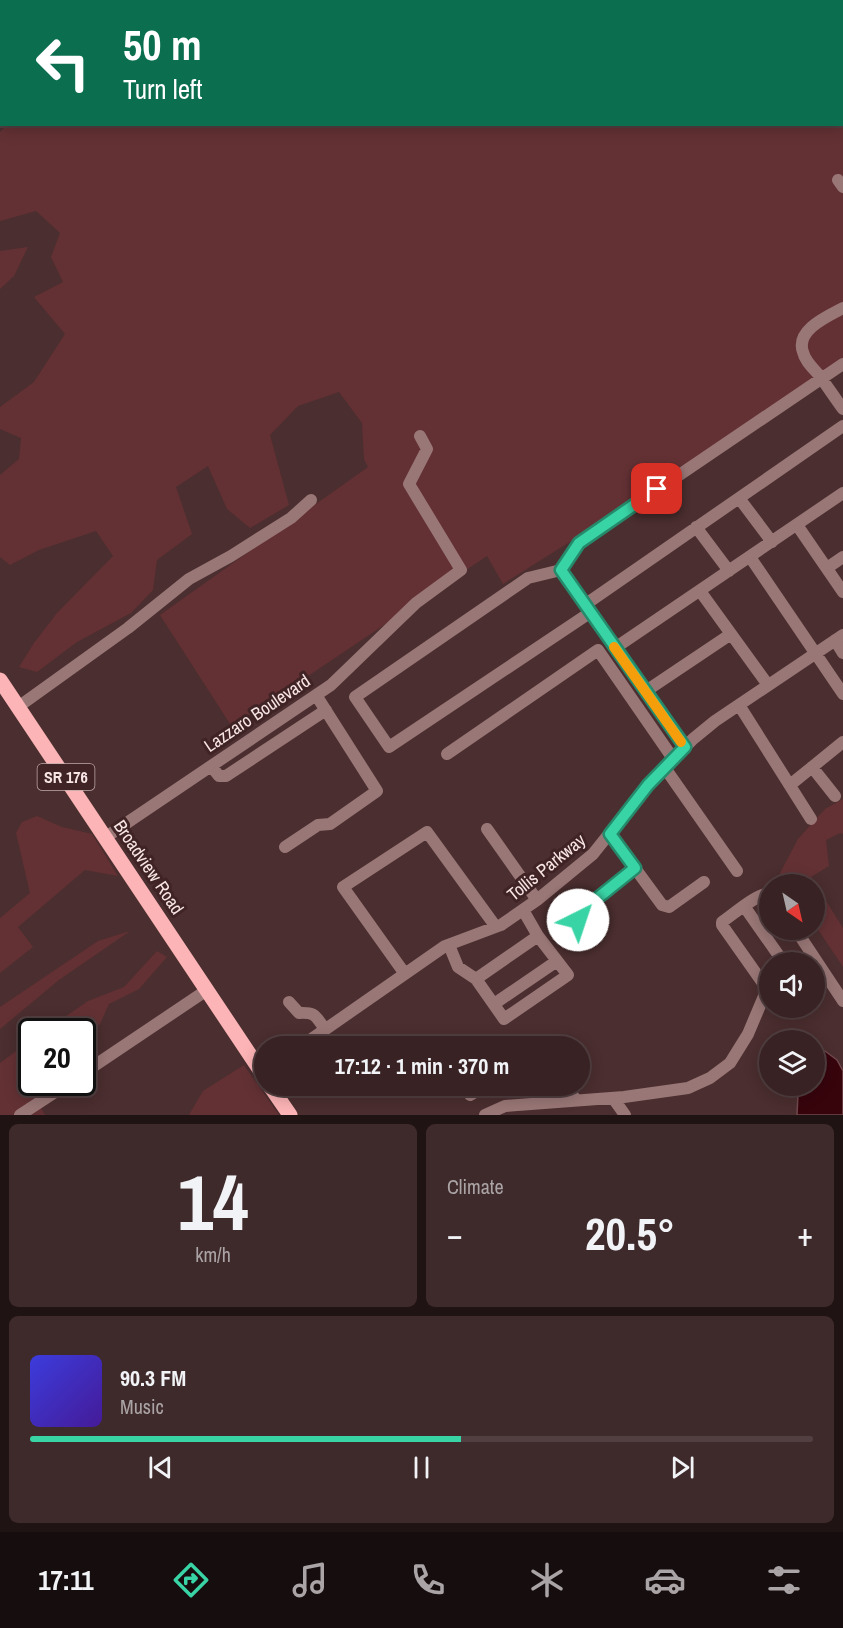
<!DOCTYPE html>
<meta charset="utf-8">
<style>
body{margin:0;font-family:"Archivo Narrow",sans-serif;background:#3f2a2b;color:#f1f3f6;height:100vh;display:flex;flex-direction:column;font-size:22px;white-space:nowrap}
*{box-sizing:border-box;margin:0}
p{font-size:20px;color:#aba4a6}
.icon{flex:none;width:33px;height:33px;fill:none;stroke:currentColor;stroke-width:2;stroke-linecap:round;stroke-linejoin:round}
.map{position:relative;height:1115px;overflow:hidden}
.sheet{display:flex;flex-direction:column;gap:9px;padding:9px;background:#1f1313;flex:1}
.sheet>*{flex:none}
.top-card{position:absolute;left:0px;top:0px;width:843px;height:126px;box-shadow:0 3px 15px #0003,0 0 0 2px #523f41;background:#0b6e4f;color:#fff;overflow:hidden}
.needle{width:39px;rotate:146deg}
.buttons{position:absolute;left:759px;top:874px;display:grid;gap:12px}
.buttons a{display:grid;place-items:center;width:66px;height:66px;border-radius:50%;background:#382223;box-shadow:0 3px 15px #0003,0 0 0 2px #523f41;font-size:30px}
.speed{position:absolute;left:18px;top:1018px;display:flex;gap:12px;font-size:30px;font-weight:700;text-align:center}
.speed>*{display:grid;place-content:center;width:78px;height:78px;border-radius:50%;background:#382223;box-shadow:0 3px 15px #0003,0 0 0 2px #523f41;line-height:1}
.speed .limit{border:3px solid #111;border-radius:9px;background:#fff;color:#111}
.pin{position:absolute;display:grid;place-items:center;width:51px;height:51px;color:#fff;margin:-26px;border-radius:12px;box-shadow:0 3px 9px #0006}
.me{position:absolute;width:66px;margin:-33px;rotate:41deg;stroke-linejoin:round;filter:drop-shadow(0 0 4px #0008)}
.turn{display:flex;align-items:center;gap:21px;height:126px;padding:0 24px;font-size:27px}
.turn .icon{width:78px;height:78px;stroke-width:2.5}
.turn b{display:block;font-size:42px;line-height:51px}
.big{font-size:45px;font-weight:700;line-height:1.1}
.sheet .tile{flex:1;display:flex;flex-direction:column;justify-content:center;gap:9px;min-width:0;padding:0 21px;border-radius:9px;background:#3f2a2b}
.sheet .dial{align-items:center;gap:0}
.dial b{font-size:78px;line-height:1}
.song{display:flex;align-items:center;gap:18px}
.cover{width:72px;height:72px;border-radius:9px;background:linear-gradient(135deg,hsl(240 70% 55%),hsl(260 70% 35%))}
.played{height:6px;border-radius:3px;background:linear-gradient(90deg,#39d4a5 55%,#523f41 55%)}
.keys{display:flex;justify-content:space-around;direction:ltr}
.heat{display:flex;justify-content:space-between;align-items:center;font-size:33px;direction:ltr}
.sheet .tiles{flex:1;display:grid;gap:9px;grid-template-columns:1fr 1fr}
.tile:last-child{grid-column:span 2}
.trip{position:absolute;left:254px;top:1036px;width:336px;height:60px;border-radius:30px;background:#382223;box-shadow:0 3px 15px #0003,0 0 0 2px #523f41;font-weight:700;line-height:60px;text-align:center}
.tab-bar{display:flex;height:96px;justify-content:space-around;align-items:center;background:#160e0e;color:#aba4a6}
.tab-bar .icon{width:42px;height:42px}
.tab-bar .current{color:#39d4a5}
.tab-bar b{font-size:27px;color:#f1f3f6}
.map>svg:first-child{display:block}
.green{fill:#633134}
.water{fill:#37040c;stroke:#71484d;stroke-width:1.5}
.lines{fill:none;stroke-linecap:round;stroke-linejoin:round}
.minor{stroke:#9a7777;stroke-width:12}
.major{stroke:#fcb4b6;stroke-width:15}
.route-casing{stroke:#258a6b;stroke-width:15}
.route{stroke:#39d4a5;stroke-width:10}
.slow{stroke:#f59e0b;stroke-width:10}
.labels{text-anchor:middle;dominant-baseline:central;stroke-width:6;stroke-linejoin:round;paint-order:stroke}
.shield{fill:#402425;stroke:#c1abab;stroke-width:1.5}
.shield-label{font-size:16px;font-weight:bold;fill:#f8e5e5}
.street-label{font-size:18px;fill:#f8e5e5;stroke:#402425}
</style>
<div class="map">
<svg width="843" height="1115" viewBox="0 0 843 1115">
<rect width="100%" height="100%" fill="#4b2e2f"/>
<path class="green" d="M0,0H843V359L619,511L503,584L487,556L232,727L160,615L368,467L364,459L362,423L339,392L298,406L270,435L289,505L250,528L227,509L208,466L176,487L192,534L157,560L153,590L131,613L77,642L37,672L19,667L34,643L57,613L113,556L96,531L39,550L10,565L0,557V475L19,459L21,438L0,429V407L34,382L65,334L34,297L63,282L51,257L60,233L36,211L0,221V132L7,125L842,124V2H2L0,92Z
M28,247L14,276L0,289V251Z
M843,799V834L840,833L826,840L829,866L811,877L843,928V967L815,925L814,885H788L780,873L798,839L825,809Z
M37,816L62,827L92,834L118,876L85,870L18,927L33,947L0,973V918L30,893L16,833L22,822Z
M130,931L59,980L0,1029V1007L98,941Z
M157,951L167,957L139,989L109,1004L100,1024L83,1035L82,1032H43L88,1001L124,987Z
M31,1040L33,1083L31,1091L45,1115H0V1063Z
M244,1065L279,1115H189L203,1091Z"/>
<path class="water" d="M825,1051L837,1060L843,1071V1115H797L798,1094L802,1086H814L815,1054Z"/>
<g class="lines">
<path class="minor" d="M838,180L843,187
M843,308C828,316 795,330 803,352C805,361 813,368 819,375C827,386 835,398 843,409
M739,498L772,542
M797,525L843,592
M696,527L729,571
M750,557L843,694
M827,568L843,557
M561,570L685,747
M700,591L768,685
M586,604L843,426
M591,612L389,747L355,697L528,578L561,570L579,543L843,364
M835,640L843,653
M615,648L843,493
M646,691L731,634
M739,705L811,819
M18,707L128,628L189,579L231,556L291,518L311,500
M447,754L598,650L674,760
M211,766L219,776H226L326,710
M812,767L835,796
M665,768L737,871
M790,785L843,742
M487,829L537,900
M610,834L662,905L669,907L704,882
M106,837L331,685L416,603L461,570L409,484L427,449L420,436
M285,847L318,825L330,824L377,791L316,695
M744,906L784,963
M523,910L538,936
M796,930L843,1001
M592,940L578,920L579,913L635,868
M449,945L458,967L476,979L538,936L568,975L504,1019L476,979
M405,974L343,887L427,832L496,927
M289,1002L299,1013C316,1012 315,1016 325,1029
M494,1004L557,961
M300,1047L445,946L501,925L537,900L593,854L648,785L693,739L715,721L843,635
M82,1074L207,990
M566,1086L576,1100
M470,1095L485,1086
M613,1098L625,1115
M20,1115L69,1083
M485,1115L505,1106L624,1097L688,1088L710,1078L730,1063L748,1034L764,996L765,986L722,925V922C734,914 756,894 770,893"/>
<path class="major" d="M0,680L264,1076
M270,1086L290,1115"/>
</g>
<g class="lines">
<g class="route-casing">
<path id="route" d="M578,920L579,913L635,868L610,834L648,785L685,747L561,570L579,543L657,489"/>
</g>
<use href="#route" class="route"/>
<path class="slow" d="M614,647L681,742"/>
</g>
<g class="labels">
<rect class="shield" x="37.5" y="764" width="57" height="26" rx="4.5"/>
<g class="shield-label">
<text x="66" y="777">SR 176</text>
</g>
<g class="street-label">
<text transform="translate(257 713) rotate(-34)">Lazzaro Boulevard</text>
<text transform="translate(149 867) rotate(56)">Broadview Road</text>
<text transform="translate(546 867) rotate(-39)">Tollis Parkway</text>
</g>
</g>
</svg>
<div class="buttons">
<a><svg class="needle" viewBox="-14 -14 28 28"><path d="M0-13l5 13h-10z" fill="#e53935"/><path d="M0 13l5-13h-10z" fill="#aba4a6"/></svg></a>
<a><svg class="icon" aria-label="sound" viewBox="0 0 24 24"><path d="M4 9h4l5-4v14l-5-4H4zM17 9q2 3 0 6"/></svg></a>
<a><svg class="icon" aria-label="layers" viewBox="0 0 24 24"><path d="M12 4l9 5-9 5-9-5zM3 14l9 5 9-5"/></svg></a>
</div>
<div class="speed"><div class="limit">20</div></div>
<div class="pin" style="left:657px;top:489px;background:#d93025"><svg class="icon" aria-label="arrive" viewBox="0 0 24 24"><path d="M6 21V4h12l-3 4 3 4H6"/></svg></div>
<svg class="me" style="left:578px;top:920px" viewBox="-20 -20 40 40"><circle r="19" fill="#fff"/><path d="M0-13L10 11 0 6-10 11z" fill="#39d4a5"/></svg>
<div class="trip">17:12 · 1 min · 370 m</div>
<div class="top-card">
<div class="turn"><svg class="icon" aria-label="left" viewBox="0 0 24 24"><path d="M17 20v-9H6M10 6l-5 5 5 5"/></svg><div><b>50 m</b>Turn left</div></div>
</div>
</div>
<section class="sheet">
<div class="tiles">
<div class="tile dial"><b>14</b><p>km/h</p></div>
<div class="tile"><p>Climate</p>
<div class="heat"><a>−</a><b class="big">20.5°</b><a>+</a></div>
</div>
<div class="tile">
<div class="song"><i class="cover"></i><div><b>90.3 FM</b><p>Music</p></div></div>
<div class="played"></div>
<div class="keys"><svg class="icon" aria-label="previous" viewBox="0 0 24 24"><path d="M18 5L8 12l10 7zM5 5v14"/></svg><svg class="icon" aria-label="pause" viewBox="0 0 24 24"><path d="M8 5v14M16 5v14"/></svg><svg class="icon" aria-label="next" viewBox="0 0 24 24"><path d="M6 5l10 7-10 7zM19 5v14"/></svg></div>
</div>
</div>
</section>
<nav class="tab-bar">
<b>17:11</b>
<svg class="icon current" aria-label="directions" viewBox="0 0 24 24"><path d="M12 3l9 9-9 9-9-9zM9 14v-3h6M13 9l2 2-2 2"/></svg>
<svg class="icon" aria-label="music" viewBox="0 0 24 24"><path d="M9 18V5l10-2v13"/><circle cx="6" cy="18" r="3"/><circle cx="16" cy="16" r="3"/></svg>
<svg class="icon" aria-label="phone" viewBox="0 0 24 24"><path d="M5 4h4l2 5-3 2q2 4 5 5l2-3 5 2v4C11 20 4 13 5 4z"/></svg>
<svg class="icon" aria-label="climate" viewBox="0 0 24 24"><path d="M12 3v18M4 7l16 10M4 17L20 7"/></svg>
<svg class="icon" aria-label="car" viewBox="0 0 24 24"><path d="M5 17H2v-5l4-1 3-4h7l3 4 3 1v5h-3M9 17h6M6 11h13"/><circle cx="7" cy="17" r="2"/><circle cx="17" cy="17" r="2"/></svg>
<svg class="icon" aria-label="filters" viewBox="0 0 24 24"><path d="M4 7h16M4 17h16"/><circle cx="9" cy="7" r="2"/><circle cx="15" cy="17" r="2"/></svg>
</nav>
